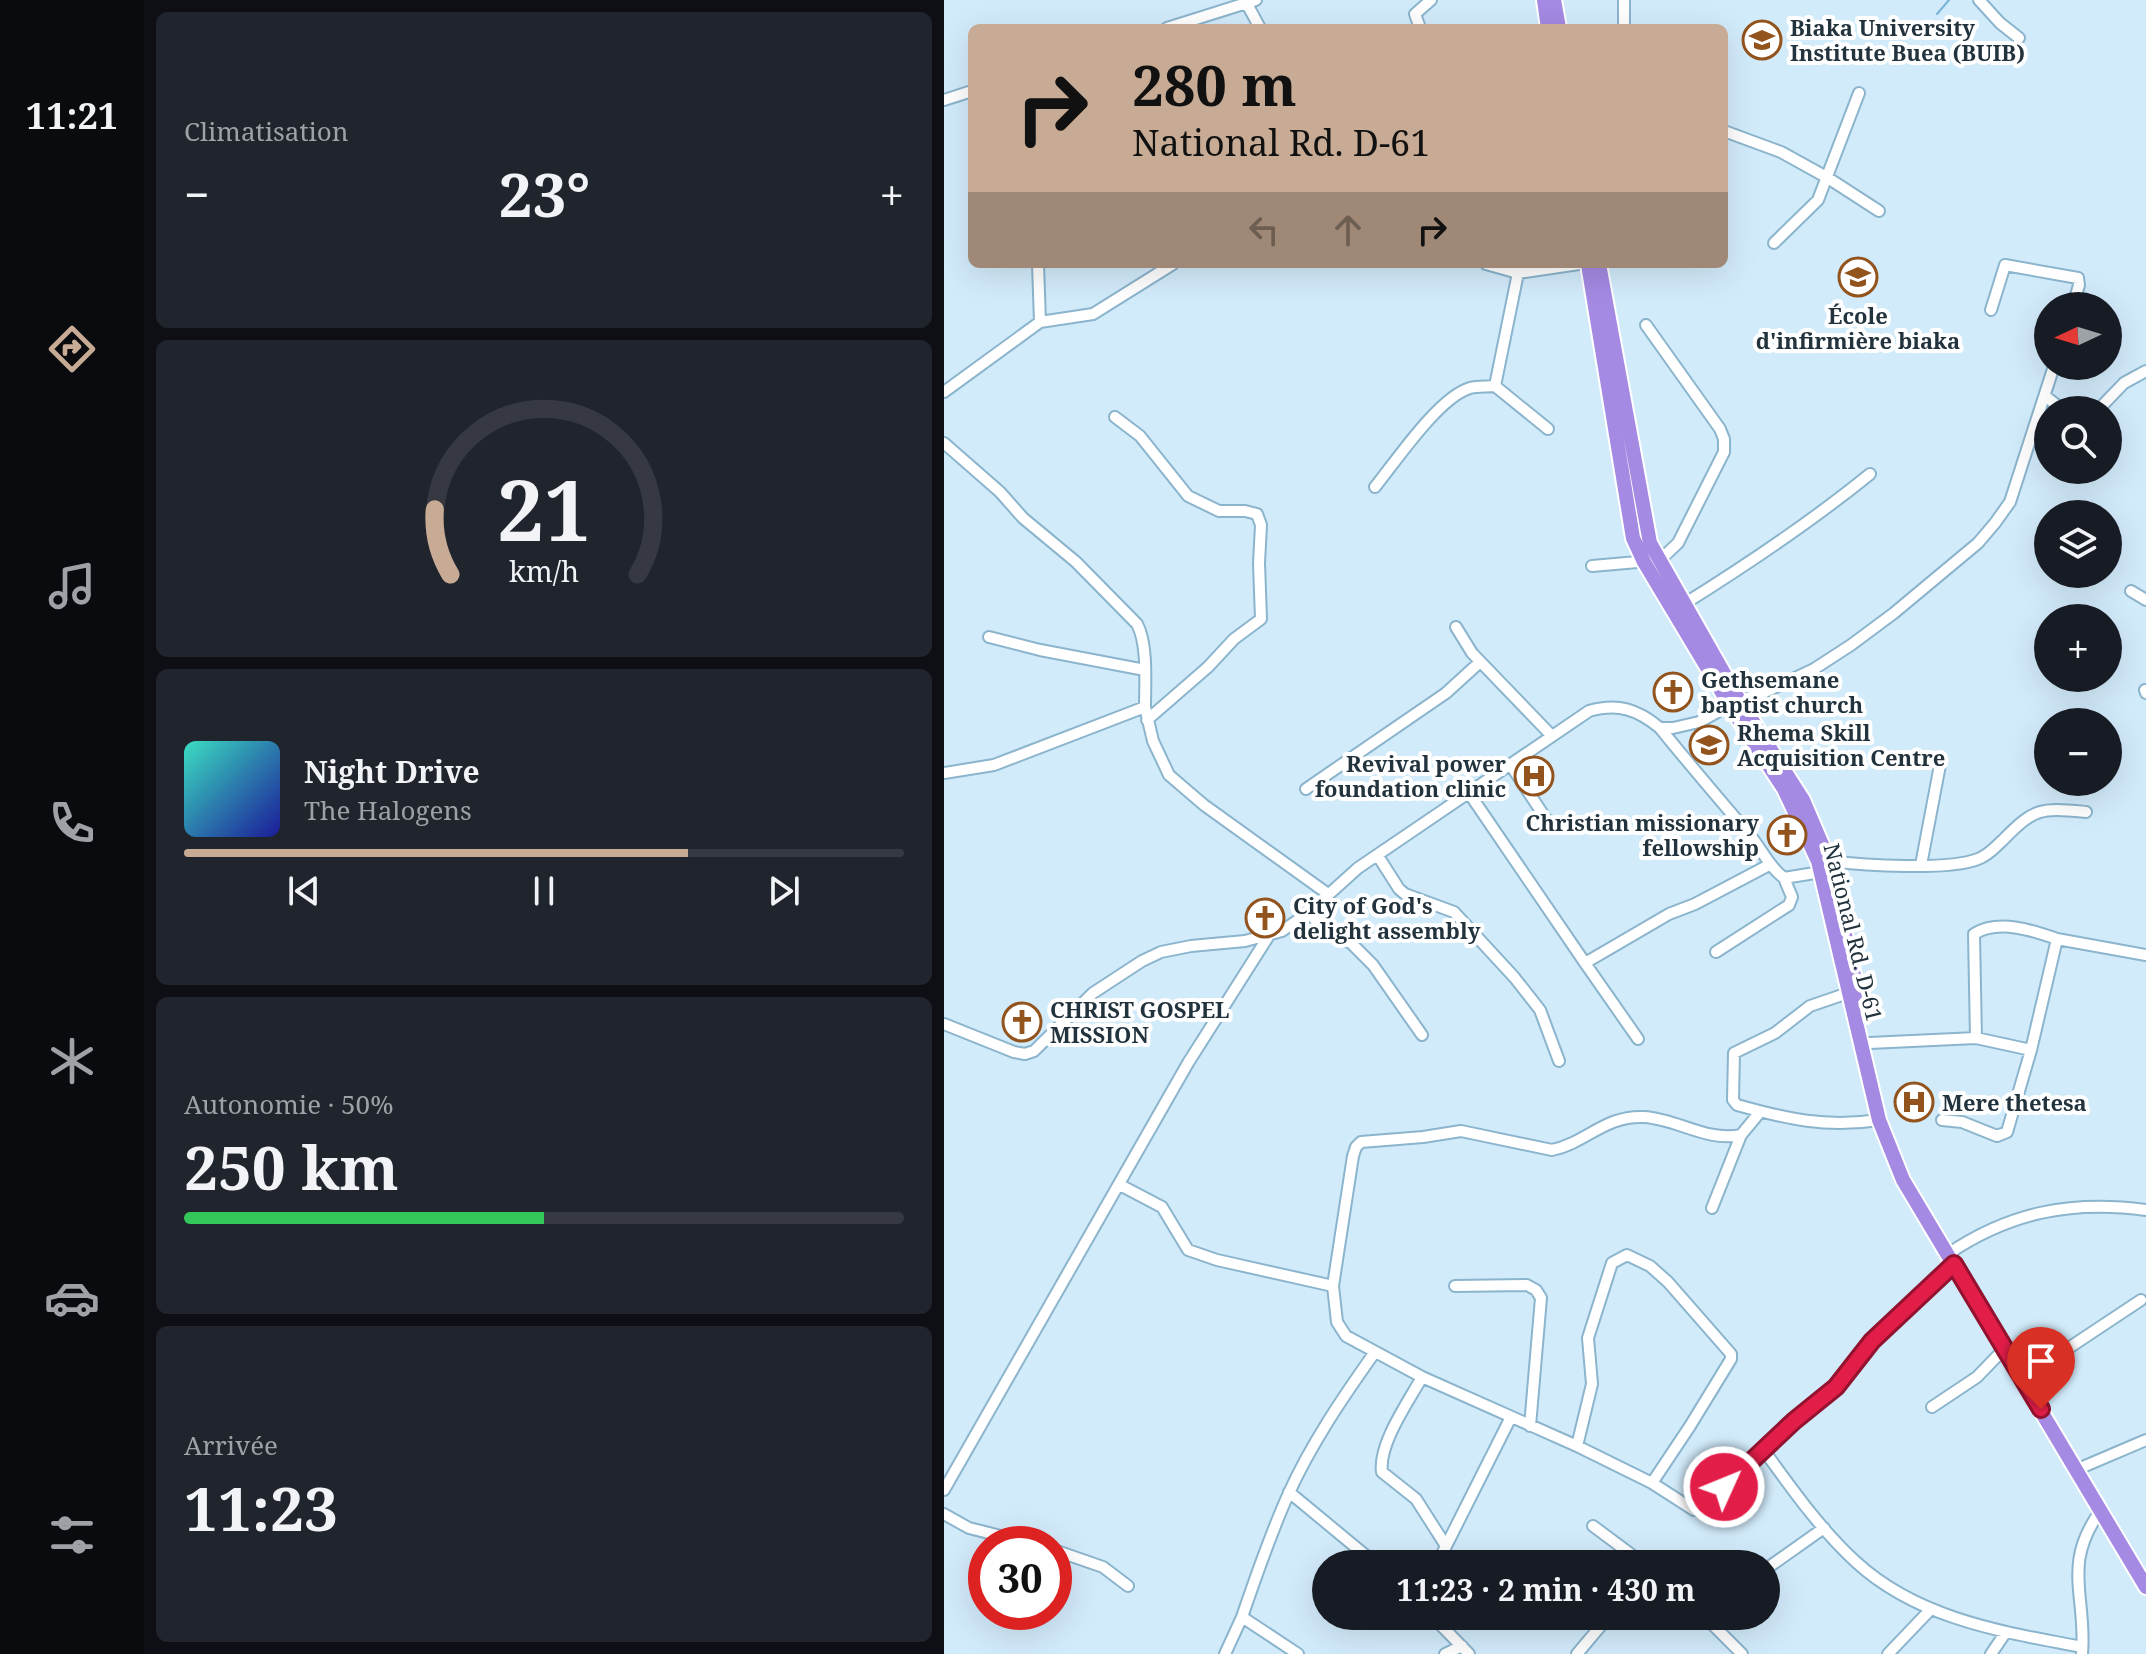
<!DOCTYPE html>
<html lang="fr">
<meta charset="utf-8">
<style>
body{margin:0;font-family:"Noto Serif",serif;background:#20242c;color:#f1f3f6;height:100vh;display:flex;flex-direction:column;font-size:30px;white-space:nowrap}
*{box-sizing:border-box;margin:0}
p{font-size:26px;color:#9ea1a6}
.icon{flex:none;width:44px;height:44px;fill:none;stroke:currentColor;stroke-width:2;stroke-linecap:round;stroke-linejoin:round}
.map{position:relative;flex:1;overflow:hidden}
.side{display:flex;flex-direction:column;gap:12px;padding:12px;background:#0d0f14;width:800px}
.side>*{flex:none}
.hud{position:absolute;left:24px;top:24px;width:760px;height:244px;border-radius:12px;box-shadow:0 8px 32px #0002;background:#c7ab94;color:#111;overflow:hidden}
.needle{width:52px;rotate:266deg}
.controls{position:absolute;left:1090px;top:292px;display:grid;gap:16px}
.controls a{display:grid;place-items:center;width:88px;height:88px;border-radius:50%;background:#171b24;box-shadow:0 8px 32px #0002;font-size:40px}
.speed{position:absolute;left:24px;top:1526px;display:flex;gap:16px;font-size:40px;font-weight:700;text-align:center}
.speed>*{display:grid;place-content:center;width:104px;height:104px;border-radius:50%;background:#171b24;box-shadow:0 8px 32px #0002;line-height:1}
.speed .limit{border:12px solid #d22;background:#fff;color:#111}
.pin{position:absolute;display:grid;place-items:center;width:68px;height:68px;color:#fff;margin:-82px -34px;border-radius:50% 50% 50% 0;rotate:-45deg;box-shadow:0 0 8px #0007}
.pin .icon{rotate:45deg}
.me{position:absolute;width:88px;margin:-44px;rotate:46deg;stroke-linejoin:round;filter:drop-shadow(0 0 6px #0008)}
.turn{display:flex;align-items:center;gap:28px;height:168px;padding:0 32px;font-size:36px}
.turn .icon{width:104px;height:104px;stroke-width:2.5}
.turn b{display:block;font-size:56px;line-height:68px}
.lanes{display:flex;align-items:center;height:76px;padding:0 32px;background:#0003;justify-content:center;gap:40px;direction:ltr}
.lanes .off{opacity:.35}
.big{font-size:60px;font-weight:700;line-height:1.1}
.side .card{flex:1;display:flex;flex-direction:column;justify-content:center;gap:12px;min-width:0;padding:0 28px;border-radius:12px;background:#20242c}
.side .dial{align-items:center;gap:0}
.dial svg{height:208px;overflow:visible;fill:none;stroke:#363941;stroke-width:7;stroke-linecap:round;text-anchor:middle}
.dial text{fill:#f1f3f6;stroke:none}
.song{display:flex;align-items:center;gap:24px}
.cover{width:96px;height:96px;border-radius:12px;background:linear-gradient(135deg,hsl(170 70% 55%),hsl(240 70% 35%))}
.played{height:8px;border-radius:4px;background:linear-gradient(90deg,#c7ab94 70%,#363941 70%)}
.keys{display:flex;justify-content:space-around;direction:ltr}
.heat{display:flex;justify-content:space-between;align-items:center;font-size:44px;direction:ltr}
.charge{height:12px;border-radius:6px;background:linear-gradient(90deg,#34c759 50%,#363941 0)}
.trip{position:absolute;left:368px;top:1550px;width:468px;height:80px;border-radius:40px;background:#171b24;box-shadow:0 8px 32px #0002;font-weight:700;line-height:80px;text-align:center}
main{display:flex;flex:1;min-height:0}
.dock{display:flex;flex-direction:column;width:144px;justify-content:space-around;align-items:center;background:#090b0e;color:#9ea1a6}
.dock .icon{width:56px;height:56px}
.dock .selected{color:#c7ab94}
.dock b{font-size:36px;color:#f1f3f6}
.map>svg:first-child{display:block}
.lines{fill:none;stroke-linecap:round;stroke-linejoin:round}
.stream{stroke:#77b2d7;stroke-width:2}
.minor-casing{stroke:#8bb4cd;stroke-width:14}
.highway-casing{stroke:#fff;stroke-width:18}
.minor{stroke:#fff;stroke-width:10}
.highway{stroke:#a48ae3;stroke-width:14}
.route-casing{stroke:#92132f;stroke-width:20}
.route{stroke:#e11d48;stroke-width:14}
.labels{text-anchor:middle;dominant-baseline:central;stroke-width:8;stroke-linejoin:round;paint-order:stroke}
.poi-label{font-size:22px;font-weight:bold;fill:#22333d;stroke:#fff;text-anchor:start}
.street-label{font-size:22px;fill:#22333d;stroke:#fff}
</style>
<main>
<nav class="dock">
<b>11:21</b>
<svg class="icon selected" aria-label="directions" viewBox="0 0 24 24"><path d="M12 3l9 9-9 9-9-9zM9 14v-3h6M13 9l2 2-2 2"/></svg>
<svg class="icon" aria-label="music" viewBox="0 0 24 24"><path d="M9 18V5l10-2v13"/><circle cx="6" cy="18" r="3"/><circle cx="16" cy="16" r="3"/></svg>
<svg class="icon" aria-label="phone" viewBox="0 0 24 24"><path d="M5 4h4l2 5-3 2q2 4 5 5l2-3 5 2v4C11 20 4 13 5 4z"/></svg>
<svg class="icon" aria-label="climate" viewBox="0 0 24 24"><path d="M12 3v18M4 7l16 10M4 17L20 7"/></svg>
<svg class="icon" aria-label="car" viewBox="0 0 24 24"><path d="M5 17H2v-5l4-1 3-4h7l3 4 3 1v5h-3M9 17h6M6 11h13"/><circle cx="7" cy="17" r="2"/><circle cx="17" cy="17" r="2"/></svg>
<svg class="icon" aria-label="filters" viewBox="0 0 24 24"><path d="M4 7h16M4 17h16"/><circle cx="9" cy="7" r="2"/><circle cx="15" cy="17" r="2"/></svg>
</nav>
<section class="side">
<div class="card"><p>Climatisation</p>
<div class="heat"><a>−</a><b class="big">23°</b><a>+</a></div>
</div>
<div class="card dial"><svg viewBox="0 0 100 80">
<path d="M14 69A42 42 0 1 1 86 69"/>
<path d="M14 69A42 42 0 0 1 8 44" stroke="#c7ab94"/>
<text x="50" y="56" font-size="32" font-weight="700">21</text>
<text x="50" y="72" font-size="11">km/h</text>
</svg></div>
<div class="card">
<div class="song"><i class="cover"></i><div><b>Night Drive</b><p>The Halogens</p></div></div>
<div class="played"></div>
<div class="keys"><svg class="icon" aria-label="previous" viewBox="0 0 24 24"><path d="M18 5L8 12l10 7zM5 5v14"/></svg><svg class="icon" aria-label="pause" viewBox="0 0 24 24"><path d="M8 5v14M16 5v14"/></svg><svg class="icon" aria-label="next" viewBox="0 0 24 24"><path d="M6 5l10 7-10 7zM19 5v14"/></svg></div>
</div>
<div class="card"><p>Autonomie · 50%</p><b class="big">250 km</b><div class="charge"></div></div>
<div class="card"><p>Arrivée</p><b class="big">11:23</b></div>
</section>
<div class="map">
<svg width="1202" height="1654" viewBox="0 0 1202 1654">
<rect width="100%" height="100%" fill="#d2ebfb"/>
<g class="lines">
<path class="stream" d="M993,14L1005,0"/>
<g class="minor-casing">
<path id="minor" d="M1035,0L1056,23L1075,38
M303,4L316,28
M223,28L312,0
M476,28L471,14L487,0
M680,28V0
M0,100L28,91
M780,131L837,152L884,178L935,211
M830,243L874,200L915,93
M94,264L96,322
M542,264L574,273L635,264
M574,273L551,386L604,429
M1047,310L1061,265L1134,278L1135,285L1129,306
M0,392L96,322L149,314L229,264
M1101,396L1119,410
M1154,410L1180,383L1202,371
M171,417L196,436L244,496L275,511H301L313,514L317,525L315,563L317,619L290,639L264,667L203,720
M0,443L56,492L79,518L132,562L193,624C204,644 201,684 201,707
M431,487C452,461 495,397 526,388C534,386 543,387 551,386
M648,566L716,560L734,543L780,452V439L776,429L702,325
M1187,591L1202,600
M740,604C804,564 867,522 926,474
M512,627L528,653L607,735
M45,637L96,650L201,670
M1201,690L1202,693
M716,728C745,764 775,799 805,834C818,849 824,866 840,878L877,872
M566,764L606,825
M0,773L50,765L201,707L209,741L225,775L260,805L384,894
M362,789L502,693L536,662
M525,793L641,963L725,914L751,904L825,865
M434,856L455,889L461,894L510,912L570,977L596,1010L615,1061
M885,861C919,865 1004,871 1034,859C1045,855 1051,847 1059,840C1091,807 1097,808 1142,812
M977,865L996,765
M364,913L389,936L407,943L429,965L478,1035
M772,952L845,905L848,897L840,878
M641,963L694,1039
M904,993L866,1006L831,1033L790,1053L789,1100L793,1105C843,1119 882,1128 935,1120
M0,1024L70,1052L81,1054L90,1051L149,993L198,961L217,952L247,946L301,941L338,931L364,913L414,868L645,711C674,703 693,709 716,728H729L755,722L795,700L817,694L870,669L907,645L950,613L1034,543L1051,523L1066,502L1110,366
M1032,1038L1030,934C1054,919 1088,930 1113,939
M925,1043L1032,1038L1087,1050L1113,939L1202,955
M998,1120L1018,1122L1053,1136L1063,1132L1087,1050
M176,1185L218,1207L244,1250L273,1260L389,1286L393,1322L402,1336L478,1377L633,1446L708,1483L750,1510L760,1507L850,1421L892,1387L928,1341L1010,1264
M768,1208L797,1135
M1004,1254C1066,1212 1128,1200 1202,1210
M389,1286L409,1156L412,1147L417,1142L479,1137L517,1131L608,1150C642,1143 661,1115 700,1117C734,1119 762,1142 797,1135L816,1112
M511,1286L583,1285L592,1290L597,1298L586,1426
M1087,1373L1197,1300
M478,1377C465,1401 434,1444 438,1472L472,1499L502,1546
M988,1407L1033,1377L1061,1348
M633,1446L648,1384L644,1338L668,1263L683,1255L706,1266L724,1282L787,1354V1359L746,1426L708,1483
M819,1449C848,1489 876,1529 912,1562C974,1619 1059,1632 1138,1647
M1141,1466L1202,1440
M0,1490L244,1063L324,937
M345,1492L432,1564
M0,1514L25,1528L88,1544
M649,1526L700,1564
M110,1550L159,1567L184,1586
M493,1564L567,1417
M822,1569L880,1528
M488,1616L525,1654
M760,1616L798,1654
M298,1617C312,1576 326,1535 344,1495C367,1444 399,1397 431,1352
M281,1654L298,1617L354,1654
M501,1654L518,1646
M633,1654L665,1616
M944,1654L987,1609
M1047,1654L1062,1632
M1138,1654C1143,1596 1117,1565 1157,1510"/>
</g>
<g class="highway-casing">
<path id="highway" d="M600,0L604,28
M610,0L615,28
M644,264L689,538L700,562L791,714L840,789L874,861L935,1120L959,1180L1202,1587
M655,264L706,543L795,700L859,800L885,861L914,994"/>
</g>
<use href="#minor" class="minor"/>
<use href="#highway" class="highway"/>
</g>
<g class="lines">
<g class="route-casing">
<path id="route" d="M780,1487L850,1421L892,1387L928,1341L1010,1264L1097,1409"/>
</g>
<use href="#route" class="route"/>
</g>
<defs>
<g id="university-ring" transform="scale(2)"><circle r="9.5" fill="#fff" stroke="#93531d" stroke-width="1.5"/><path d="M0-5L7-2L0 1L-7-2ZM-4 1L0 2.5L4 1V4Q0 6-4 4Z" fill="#93531d"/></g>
<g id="church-ring" transform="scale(2)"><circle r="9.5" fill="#fff" stroke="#93531d" stroke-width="1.5"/><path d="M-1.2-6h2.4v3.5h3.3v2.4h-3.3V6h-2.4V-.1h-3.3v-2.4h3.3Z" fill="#93531d"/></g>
<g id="hospital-ring" transform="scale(2)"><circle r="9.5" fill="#fff" stroke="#93531d" stroke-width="1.5"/><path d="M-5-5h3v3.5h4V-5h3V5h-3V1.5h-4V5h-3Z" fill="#93531d"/></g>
</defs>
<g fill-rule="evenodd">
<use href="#university-ring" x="818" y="40"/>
<use href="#university-ring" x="914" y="277"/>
<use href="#church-ring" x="729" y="692"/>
<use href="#university-ring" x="765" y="745"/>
<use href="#hospital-ring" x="590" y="776"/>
<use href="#church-ring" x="843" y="835"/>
<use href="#church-ring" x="321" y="918"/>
<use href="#church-ring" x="78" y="1022"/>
<use href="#hospital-ring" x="970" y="1102"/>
</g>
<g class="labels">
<g class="poi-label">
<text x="846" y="27">Biaka University<tspan x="846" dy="25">Institute Buea (BUIB)</tspan></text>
<text x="914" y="315" text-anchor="middle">École<tspan x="914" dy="25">d'infirmière biaka</tspan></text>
<text x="757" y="679">Gethsemane<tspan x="757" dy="25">baptist church</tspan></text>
<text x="793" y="732">Rhema Skill<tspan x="793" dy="25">Acquisition Centre</tspan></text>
<text x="562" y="763" text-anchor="end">Revival power<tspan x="562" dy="25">foundation clinic</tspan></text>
<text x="815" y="822" text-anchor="end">Christian missionary<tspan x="815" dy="25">fellowship</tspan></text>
<text x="349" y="905">City of God's<tspan x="349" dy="25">delight assembly</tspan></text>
<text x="106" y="1009">CHRIST GOSPEL<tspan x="106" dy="25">MISSION</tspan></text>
<text x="998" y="1102">Mere thetesa</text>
</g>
<g class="street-label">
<text transform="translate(910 932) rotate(76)">National Rd. D-61</text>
</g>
</g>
</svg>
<div class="controls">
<a><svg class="needle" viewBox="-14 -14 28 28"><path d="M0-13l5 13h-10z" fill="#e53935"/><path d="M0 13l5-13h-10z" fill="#9ea1a6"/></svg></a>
<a><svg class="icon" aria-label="search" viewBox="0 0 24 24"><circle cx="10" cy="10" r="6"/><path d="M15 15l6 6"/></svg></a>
<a><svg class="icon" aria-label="layers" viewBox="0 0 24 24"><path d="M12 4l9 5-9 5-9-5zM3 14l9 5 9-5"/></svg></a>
<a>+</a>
<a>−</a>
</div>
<div class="speed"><div class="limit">30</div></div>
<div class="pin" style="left:1097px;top:1409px;background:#d93025"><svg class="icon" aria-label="arrive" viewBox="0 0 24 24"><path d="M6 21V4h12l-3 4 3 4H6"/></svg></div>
<svg class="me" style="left:780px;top:1487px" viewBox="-20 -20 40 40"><circle r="17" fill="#e11d48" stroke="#fff" stroke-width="3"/><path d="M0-11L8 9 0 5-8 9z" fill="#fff"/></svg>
<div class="trip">11:23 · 2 min · 430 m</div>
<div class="hud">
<div class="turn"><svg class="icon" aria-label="right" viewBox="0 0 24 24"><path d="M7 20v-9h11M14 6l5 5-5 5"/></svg><div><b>280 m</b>National Rd. D-61</div></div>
<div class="lanes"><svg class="icon off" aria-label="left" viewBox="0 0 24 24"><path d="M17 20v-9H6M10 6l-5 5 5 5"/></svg><svg class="icon off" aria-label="ahead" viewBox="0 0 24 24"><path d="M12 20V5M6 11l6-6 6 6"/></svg><svg class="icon" aria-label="right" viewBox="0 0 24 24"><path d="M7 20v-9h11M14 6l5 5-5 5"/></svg></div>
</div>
</div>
</main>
